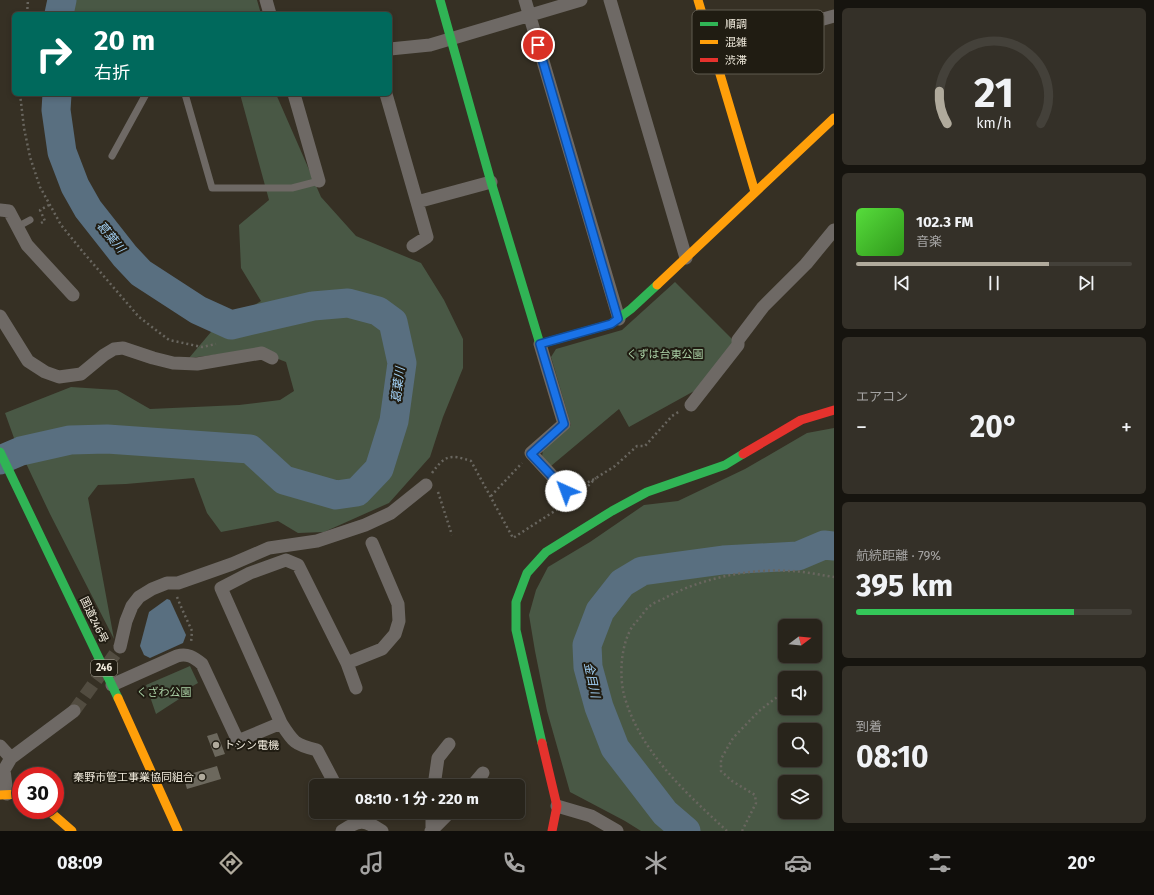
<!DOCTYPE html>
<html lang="ja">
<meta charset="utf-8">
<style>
body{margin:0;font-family:"Fira Sans","Noto Sans JP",sans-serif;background:#343028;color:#f1f3f6;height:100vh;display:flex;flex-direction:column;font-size:15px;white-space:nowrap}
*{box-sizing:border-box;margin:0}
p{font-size:13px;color:#a5a4a3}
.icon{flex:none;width:22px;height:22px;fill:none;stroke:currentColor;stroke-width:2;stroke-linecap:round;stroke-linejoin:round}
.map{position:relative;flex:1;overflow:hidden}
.drawer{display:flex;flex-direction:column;gap:8px;padding:8px;background:#16140f;width:320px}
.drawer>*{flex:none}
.banner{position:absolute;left:12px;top:12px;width:380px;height:84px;border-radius:6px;box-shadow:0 2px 6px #0003,0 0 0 1px #44413a;background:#00695c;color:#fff;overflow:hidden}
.needle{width:26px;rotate:74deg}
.tools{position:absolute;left:778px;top:619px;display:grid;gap:8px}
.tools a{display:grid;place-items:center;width:44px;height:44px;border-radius:6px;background:#28241b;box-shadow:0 2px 6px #0003,0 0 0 1px #44413a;font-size:20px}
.speed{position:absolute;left:12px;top:767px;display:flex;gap:8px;font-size:20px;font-weight:700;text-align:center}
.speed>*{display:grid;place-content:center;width:52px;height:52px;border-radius:50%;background:#28241b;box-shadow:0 2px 6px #0003,0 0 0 1px #44413a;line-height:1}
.speed .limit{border:6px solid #d22;background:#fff;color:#111}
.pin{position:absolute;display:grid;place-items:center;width:34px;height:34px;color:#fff;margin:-17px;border:2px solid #fff;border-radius:50%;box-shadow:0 1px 4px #0007}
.me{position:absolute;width:44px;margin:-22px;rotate:317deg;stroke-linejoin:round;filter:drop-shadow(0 0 3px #0008)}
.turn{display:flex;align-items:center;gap:14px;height:84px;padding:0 16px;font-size:18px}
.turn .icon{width:52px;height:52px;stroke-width:2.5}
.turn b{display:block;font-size:28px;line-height:34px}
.big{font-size:30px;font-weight:700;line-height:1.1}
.drawer .widget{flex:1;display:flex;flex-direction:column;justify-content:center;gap:6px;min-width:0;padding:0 14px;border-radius:6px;background:#343028}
.drawer .dial{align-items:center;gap:0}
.dial svg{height:104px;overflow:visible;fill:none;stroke:#44413a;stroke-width:7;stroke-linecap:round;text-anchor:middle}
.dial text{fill:#f1f3f6;stroke:none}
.song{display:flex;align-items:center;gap:12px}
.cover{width:48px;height:48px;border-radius:6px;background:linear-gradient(135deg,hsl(110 70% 55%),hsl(110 70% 35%))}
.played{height:4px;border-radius:2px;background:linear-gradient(90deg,#b0aa9c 70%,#44413a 70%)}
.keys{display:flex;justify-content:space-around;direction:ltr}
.heat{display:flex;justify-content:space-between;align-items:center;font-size:22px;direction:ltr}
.charge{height:6px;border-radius:3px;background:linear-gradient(90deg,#34c759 79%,#44413a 0)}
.trip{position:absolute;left:309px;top:779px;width:216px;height:40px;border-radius:6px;background:#28241b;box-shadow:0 2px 6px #0003,0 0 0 1px #44413a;font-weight:700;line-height:40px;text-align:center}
.menu{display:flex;height:64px;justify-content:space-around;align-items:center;background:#100e0b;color:#a5a4a3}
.menu .icon{width:28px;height:28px}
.menu .active{color:#b0aa9c}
.menu b{font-size:18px;color:#f1f3f6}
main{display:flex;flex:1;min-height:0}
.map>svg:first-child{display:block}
.green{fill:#495845;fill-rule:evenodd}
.water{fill:#596f80}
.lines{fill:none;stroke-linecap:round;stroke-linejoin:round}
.river{stroke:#596f80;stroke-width:29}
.building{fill:#6c685d}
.street-tunnel{stroke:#524c40;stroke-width:13;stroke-dasharray:13 6;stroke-linecap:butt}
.path{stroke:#69665f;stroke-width:2.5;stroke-dasharray:2 3;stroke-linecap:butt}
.lane{stroke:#6e6965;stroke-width:7}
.street{stroke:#6e6965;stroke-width:13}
.fast{stroke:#30b455;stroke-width:9}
.slow{stroke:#ff9f0a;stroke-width:9}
.jam{stroke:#e5322d;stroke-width:9}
.route-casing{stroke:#114b97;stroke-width:10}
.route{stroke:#1a73e8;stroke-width:7}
.poi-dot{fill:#b0aa9c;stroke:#201c12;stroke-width:1.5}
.labels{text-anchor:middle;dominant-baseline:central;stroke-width:4;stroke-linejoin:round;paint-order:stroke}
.shield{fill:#201c12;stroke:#b2ada0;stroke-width:1}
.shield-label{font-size:10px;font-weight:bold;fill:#f1ebdd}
.park-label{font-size:11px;fill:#abd1a6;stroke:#201c12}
.street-label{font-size:11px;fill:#f1ebdd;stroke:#201c12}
.poi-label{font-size:11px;fill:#f1ebdd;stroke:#201c12;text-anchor:start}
.water-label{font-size:12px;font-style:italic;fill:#a2d1f6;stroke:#201c12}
.key{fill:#201c12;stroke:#5f5a4f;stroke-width:1}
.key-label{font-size:11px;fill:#f1ebdd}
</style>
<main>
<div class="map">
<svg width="834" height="831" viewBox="0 0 834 831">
<rect width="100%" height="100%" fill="#363024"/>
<path class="green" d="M76,0H257L261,14H72Z
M240,94H276L321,197L356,236L421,263L444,300L463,339V368L443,417L430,457L389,503L324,532L298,533L278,521L221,532L207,513L194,478L126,484L98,485L88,498L114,639L50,514L14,438L5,413L71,387L117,390L150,409L239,405L280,400L294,391L286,362L255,350L189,358L211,332L261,301L241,268L239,225L269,200Z
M675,282L734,341L696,390L629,427L619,409L551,466L542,457L543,449L571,425L551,357L556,349L622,330Z
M834,428V831H641L625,821L570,792L547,711L535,651L529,615L536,590L548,567L590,542L644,505L678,501L745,469L807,433ZM785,626H815V656H785ZM785,678H815V708H785ZM785,730H815V760H785ZM785,782H815V812H785Z
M190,666L198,683L191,687L193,690L156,714L146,685Z"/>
<path class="water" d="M167,599L170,600L186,635L183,643L150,658L144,655L140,646L149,612Z"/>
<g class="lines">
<path class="river" d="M59,14L62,0
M0,460L21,451L70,440L107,439L250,449L284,480L336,495L357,492L379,469L394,421L402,363L393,322L378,311L348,303L313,306L231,325L198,310L141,273L125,256L88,209L75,186L62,152L56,110L57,94
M686,831L665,813L615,748L599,707L588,667L587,645L600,611L622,583L642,571L723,560L798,556L824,545L834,546"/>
</g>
<path class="building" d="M217,733L225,754L215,757L207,736Z
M217,766L221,779L187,789L183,776Z"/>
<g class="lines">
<path class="street-tunnel" d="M74,711L120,647"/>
<path class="path" d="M27,14L28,0
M20,94L24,128L30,157L40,187L61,225L83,252L139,317L169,340L202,347L216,344
M41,223L45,221L40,210L49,205
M432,473C445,455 450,454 471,461L513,538L564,505
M579,487L596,478L615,466L637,446H645L672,416L680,411
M438,492L452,535
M581,493L596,478
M491,496L522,463
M177,597L182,609L192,631L191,643
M800,678L805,674
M727,831C685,792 640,752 624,695C619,674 621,645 632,627C635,623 639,619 642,615C644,612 647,608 650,606C653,603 659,601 663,599C699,579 748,568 789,571C804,571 819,575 834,577
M742,831L756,803L755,795L732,781L721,771V759L733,738L759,711L785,691"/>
<path class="lane" d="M185,94L212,188H292L319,181
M112,156L146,94
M17,227L30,220"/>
<path class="street" d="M266,0L270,14
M525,0L619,319
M610,0L686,258
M390,49L430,45L581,0
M713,50L834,16
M294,94L319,181
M386,94L417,202L491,182
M0,210L9,211L27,245L73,295
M413,246L427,237L417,202
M0,316L28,361L45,372L59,377L81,374L104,355L114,349L123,348L153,358L173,363L197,364L262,353L272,358
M540,344L564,424L531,453L566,491
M691,405L738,345V340L763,307L806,264L834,230
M120,647L126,621L132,606L139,597L152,589L167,583H178L198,576L232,564L269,548L317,541L365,525L391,513L426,485
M347,663L382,649L395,634L399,621L398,604L372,543
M112,685L177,656C187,653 194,657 202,664L238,741L281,723
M0,746L11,758
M336,786L317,750C295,745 293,742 281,723L221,588L250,573L286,560L298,565L347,663L356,688
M434,786L438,758L449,744
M472,786L483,773
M7,794L4,770L11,758L74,711
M557,806L591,816L617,831
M432,812V829
M342,831C360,819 364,820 382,831
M431,831L450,812"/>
<path class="fast" d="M440,0L491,182L540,344L611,324L631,309L657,285
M0,452L118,698
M542,743L516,630V602L527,573L546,552L612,511L647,492L725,465L743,454"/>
<path class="slow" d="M698,0L755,192
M657,285L834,118
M118,698L178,831
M0,795L21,794
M48,810L72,831"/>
<path class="jam" d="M743,454L801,420L834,410
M542,743L557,806L552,831"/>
</g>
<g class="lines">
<g class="route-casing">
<path id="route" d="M538,45L618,319L611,324L540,344L564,424L531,454L566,491"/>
</g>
<use href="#route" class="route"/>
</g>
<g class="poi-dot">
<circle cx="216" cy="745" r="4"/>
<circle cx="202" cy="777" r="4"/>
</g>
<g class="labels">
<rect class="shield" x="91" y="660" width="26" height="16" rx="3"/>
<g class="shield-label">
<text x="104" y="668">246</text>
</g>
<g class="park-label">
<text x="665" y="354">くずは台東公園</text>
<text x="164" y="692">くざわ公園</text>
</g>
<g class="street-label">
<text transform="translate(94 620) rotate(64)">国道246号</text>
</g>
<g class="poi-label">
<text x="224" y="745">トシン電機</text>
<text x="194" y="777" text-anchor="end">秦野市管工事業協同組合</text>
</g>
<g class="water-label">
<text transform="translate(111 237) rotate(50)">葛葉川</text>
<text transform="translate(398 385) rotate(-83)">葛葉川</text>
<text transform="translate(592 680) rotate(78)">金目川</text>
</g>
</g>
<rect x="692" y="10" width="132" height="64" rx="6" class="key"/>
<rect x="700" y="22" width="18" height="4" fill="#30b455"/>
<rect x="700" y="40" width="18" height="4" fill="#ff9f0a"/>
<rect x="700" y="58" width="18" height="4" fill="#e5322d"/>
<g class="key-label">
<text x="725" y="28">順調</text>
<text x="725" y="46">混雑</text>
<text x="725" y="64">渋滞</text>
</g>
</svg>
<div class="tools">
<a><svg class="needle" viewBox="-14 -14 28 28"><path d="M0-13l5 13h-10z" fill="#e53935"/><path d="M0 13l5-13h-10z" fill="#a5a4a3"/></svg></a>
<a><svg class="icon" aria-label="sound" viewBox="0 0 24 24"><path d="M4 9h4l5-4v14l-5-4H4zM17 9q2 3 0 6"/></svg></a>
<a><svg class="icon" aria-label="search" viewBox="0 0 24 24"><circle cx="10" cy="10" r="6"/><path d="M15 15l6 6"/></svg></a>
<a><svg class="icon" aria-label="layers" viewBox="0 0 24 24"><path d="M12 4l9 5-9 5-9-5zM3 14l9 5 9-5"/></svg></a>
</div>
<div class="speed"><div class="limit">30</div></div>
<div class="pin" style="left:538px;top:45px;background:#d93025"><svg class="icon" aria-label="arrive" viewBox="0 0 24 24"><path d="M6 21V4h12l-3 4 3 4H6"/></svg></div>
<svg class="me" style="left:566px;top:491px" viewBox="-20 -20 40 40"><circle r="19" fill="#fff"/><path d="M0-13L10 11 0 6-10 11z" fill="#1a73e8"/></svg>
<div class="trip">08:10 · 1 分 · 220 m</div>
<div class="banner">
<div class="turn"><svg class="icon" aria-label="right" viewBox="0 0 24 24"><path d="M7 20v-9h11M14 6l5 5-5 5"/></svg><div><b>20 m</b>右折</div></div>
</div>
</div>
<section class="drawer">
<div class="widget dial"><svg viewBox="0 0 100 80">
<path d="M14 69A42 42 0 1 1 86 69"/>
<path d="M14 69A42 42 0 0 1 8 44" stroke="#b0aa9c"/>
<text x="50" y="56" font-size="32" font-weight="700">21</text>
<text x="50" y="72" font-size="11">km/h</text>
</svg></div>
<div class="widget">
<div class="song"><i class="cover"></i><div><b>102.3 FM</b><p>音楽</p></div></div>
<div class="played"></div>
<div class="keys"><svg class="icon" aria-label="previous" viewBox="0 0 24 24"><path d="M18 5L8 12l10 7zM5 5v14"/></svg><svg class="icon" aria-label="pause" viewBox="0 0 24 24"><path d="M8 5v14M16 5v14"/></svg><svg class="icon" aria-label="next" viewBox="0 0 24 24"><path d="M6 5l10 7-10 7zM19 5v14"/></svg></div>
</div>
<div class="widget"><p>エアコン</p>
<div class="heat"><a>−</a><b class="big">20°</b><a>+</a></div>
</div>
<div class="widget"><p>航続距離 · 79%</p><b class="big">395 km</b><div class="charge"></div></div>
<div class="widget"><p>到着</p><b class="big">08:10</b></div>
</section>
</main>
<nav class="menu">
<b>08:09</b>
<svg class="icon active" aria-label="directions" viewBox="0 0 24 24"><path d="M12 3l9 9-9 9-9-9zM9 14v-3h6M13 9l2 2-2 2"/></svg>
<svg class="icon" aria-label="music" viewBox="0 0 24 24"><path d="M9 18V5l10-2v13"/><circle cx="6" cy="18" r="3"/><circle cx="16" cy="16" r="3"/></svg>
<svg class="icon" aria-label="phone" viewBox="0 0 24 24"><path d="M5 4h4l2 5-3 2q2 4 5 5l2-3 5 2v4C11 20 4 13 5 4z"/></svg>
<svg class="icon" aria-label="climate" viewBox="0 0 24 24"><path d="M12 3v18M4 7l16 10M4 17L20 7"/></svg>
<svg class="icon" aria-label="car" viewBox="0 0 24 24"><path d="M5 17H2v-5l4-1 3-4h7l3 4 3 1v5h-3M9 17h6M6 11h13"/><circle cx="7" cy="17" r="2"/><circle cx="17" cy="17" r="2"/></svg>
<svg class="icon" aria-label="filters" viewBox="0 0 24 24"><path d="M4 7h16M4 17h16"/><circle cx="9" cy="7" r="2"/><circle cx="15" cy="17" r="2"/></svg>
<b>20°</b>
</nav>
